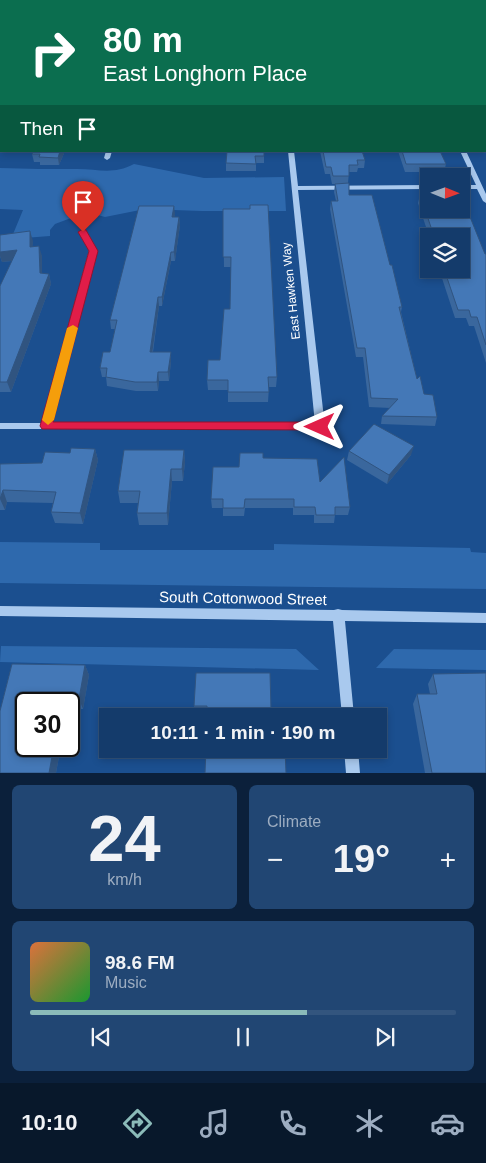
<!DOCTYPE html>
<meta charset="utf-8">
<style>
body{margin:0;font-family:Arial,sans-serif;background:#214673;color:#f1f3f6;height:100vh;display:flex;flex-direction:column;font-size:19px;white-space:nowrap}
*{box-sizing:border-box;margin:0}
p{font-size:16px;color:#9dadc1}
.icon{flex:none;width:28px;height:28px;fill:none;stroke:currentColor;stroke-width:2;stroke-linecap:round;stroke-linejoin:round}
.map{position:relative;height:773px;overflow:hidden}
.panel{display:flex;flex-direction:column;gap:12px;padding:12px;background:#0b203b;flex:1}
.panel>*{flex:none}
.hud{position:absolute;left:0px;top:0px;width:486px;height:152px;box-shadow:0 2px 8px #0003,0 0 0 1px #33557e;background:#0b6e4f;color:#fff;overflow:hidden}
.needle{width:32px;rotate:91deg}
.buttons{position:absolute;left:420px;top:168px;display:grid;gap:10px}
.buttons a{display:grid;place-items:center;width:50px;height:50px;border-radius:0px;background:#143b6b;box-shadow:0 2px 8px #0003,0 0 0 1px #33557e;font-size:25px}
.speed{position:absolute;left:15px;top:692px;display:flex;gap:10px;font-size:25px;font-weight:700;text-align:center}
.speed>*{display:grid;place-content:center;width:65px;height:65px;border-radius:50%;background:#143b6b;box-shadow:0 2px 8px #0003,0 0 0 1px #33557e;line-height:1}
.speed .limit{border:2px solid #111;border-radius:8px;background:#fff;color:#111}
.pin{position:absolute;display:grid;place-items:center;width:42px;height:42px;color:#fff;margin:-51px -21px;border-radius:50% 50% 50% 0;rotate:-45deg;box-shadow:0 0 5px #0007}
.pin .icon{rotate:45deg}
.me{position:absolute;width:55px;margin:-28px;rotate:270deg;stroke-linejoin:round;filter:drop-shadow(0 0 4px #0008)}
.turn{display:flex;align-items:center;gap:18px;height:105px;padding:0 20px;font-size:22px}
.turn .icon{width:65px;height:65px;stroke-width:2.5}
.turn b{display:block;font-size:35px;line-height:42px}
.then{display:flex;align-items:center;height:48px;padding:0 20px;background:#0003;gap:10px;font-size:19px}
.big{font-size:38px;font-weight:600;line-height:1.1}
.panel .card{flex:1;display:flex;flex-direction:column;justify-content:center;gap:8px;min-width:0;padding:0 18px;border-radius:8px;background:#214673}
.panel .dial{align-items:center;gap:0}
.dial b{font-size:65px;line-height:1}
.song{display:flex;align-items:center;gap:15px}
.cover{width:60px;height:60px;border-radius:8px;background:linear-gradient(135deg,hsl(20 70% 55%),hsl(130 70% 35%))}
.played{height:5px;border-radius:2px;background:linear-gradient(90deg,#8bbbb9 65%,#33557e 65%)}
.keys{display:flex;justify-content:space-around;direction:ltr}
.heat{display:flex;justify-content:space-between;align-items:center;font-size:28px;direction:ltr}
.panel .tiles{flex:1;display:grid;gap:12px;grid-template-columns:1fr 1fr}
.card:last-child{grid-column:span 2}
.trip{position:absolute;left:99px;top:708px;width:288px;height:50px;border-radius:0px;background:#143b6b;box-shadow:0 2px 8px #0003,0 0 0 1px #33557e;font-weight:600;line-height:50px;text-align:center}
.menu{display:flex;height:80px;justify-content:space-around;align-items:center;background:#08182b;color:#9dadc1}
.menu .icon{width:35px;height:35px}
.menu .on{color:#8bbbb9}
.menu b{font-size:22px;color:#f1f3f6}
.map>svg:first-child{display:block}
.green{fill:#2e69ad}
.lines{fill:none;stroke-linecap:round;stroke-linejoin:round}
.minor{fill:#a9c9ee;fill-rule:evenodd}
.major{fill:#f0f6ff;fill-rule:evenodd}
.wall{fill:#3a679d}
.shaded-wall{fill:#305480}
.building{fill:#4478b7;stroke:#305480}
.route{fill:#e11d48;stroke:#92132f}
.slow{fill:#f59e0b}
.labels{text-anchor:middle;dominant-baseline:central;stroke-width:5;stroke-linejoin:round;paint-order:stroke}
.street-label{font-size:12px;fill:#fff;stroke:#1b4f8f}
.near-street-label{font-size:15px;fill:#fff;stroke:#1b4f8f}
</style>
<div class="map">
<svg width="486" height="773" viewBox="0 0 486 773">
<rect width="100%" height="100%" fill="#1b4f8f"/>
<path class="green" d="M134,164L204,178L284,177L286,211H202L145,209L105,217L94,214L79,215L55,224L50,230V236L11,239L23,210L0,209V168C26,169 51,169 77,169C99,169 113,175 134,164Z
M0,542L100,543V550H274V544L470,548L471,552L486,553V589L0,583Z
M1,646L296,649L319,670L0,662Z
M394,649L486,650V670L376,668Z"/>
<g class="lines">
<path class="minor" d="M153,0H157V1H153Z
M246,0H250V1H246Z
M485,18H486V20H485Z
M0,69H1V71H0Z
M106,151H112L110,158L107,160L104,158Z
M288,151H294L298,186L429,185V189L298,190L325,427L323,429H0V423H42L89,251L80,232L83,230L86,232L97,251L51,423L315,424Z
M460,151H466L486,194V203L483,201L477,189H461V185H476Z
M0,606L334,610L338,609L342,610L486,613V623L345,621L354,716H342L333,621L0,616Z
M344,749H358L360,773H346Z"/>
<path class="major" d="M0,25H1V29H0Z
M485,36H486V40H485Z"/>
</g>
<path class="wall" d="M0,0H51L50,1H1V7H0Z
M55,0H79V1H57Z
M485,46H486V127L485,125Z
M1,71V138L0,139V73Z
M34,151H65L59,165H40V162H34L32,154Z
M264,151V163H256V171H226V163Z
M320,151H362L365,160L364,168H358L357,172H349L348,183L349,195L402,307L401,312L417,379L424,394L437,417L435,426L381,424L382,416L390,408L369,407L363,357H356L330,209L331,201H336L334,192L335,184H332L330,174H325Z
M398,151H440L446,164L444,172H405Z
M420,195L485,254H486V363L474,326H469L466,318H455L439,269H461V236H429L418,203Z
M223,209L277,377L276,387H269L268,402H228V390H208L207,380L220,360L230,309L231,267H224Z
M175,214L174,217H179L180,225L175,261H171L162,306H159L153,352H171V361L169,381H159L158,391H136L107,386L106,377H102L100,368L110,352L115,329H111L110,320Z
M0,239L33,241L32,247L42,256V274H49L51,284L11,392H0V286L12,261L2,262L0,256Z
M95,449L98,460L83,524L55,523L51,512L53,503L7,502L5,510H0V464L42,463L70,453Z
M184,450L185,462L183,481H172L168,525H139L137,513L138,503H120L118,491Z
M349,451L411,455L387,484L347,460Z
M263,458L320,482L350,507L348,515H335L334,523H314V515H293V508H245L244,516H223V508H212L211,499L239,467Z
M12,664L85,665L89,675L83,709H70L69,718V704H26V746H61L56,773H0V711Z
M270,673L207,716L195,715L194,706Z
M433,674L486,773H425L413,704L417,694H430L428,684Z"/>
<path class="shaded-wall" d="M41,0H51L50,1H38Z
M60,151H65L59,165L58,158Z
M174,206L175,214L173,225L172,217Z
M179,217L180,225L175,261L174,252Z
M30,231L33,241L32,257L30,247Z
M39,246L42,256V283L40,273Z
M17,250L19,260L2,262L0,256V252Z
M171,252V261L162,306V297Z
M49,274L51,284L11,392L7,382Z
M158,297L159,306L151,361L150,352Z
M171,352V361L169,381L168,372Z
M158,372L159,381L158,391L157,382Z
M414,446L411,455L387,484L389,475Z
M95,449L98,460L83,524L80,513Z
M184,450L185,462L183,481L182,469Z
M171,469L172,481L168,525L167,513Z
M3,490L7,502L5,510L0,499Z
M85,665L89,675L83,709L79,699Z
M69,705L70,709L69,718Z
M54,746H61L56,773H49Z"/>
<path class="building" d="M66,0H74L73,1H67Z
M187,0H210V1H187Z
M342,0H486V8H485V1H343Z
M485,46H486V67H485L486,116L485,114Z
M1,71V131H0V73Z
M34,151H60L58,158L39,157L40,154H32Z
M227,151H264V156H255L256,164L226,163Z
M323,151H362L365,160H357L358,165H349V176H333L331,167H326Z
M402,151H440L446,164H406Z
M349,183V195H372L390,265H392L402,307H399L417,379L420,376L424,394L433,395L437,417L382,416L398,399L371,398L365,348H357L331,201H338L335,184Z
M420,195H429V209H461V202H464L485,254H486V345L477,317H471L469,310H458L444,269H461V236H434Z
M250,205H268L277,377H268L269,392H228V380H207L208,360H220L224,309H230L231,257H223V209H250Z
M139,206H174L172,217H179L174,252H171L162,297H158L150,352H171L168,372H158L157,382H135L106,377L107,368H100L103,352H110L117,320H110Z
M30,231V247L39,246L40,273L49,274L7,382H0V286L17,250L0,252V235Z
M374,424L414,446L389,475L349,451Z
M71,448L95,449L80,513L51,512L56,492L3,490L0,499V464L42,463L45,452L70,453Z
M124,450H184L182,469H171L167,513H137L140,491H118Z
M240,453H263V458L317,459L320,482L344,457L350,507H335V515H316L315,507H294V499H245L244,508H223V499H211L213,467H239Z
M12,664L85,665L79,699H66L65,704H26V746H54L49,773H0V711Z
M196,673H270L271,709H284V716H207V706H194Z
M486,673V773H432L417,694H437L433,674Z
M206,749H285L286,773H205Z"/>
<path class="route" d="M83,229L86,230L98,251L53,422H320L324,424L326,427L324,430L42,429L40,426L89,251L78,232Z"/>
<path class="slow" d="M73,325L78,328L54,420L48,425L42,420L67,328Z"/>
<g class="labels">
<g class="street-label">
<text transform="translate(291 291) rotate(-96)">East Hawken Way</text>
</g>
<g class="near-street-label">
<text transform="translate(243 598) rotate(1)">South Cottonwood Street</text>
</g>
</g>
</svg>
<div class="buttons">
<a><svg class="needle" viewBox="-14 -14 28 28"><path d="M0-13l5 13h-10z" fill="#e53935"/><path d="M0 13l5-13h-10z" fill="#9dadc1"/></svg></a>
<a><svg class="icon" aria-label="layers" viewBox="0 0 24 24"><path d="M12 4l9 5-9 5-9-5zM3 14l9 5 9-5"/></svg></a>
</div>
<div class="speed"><div class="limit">30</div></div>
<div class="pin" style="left:83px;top:232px;background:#d93025"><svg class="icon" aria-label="arrive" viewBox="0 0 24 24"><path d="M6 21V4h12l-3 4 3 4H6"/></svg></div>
<svg class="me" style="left:320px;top:427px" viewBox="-20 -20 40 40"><path d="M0-17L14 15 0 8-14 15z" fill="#e11d48" stroke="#fff" stroke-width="4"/></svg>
<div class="trip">10:11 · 1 min · 190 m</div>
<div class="hud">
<div class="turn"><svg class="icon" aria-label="right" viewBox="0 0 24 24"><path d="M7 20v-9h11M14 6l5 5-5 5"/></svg><div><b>80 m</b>East Longhorn Place</div></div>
<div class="then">Then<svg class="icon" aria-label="arrive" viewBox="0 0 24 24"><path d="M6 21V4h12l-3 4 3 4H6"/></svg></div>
</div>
</div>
<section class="panel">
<div class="tiles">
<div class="card dial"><b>24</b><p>km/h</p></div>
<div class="card"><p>Climate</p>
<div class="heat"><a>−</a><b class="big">19°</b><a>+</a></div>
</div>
<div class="card">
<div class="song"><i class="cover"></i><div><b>98.6 FM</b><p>Music</p></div></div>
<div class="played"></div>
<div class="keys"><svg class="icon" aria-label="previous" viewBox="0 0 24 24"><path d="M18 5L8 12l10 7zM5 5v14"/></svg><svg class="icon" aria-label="pause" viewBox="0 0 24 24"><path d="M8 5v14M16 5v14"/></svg><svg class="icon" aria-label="next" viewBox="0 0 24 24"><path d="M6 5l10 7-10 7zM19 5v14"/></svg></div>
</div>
</div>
</section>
<nav class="menu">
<b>10:10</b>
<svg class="icon on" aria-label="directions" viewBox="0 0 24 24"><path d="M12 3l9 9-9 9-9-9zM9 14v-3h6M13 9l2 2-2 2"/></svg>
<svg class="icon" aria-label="music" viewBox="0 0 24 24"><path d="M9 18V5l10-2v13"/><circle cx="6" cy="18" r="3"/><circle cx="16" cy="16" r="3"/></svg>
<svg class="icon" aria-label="phone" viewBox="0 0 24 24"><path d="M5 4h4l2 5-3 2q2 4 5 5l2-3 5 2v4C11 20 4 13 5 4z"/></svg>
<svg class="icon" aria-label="climate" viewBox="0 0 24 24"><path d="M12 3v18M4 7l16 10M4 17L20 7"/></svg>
<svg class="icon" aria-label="car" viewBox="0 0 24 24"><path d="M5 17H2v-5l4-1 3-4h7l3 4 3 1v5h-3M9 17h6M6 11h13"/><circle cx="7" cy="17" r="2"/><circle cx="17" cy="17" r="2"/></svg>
</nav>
